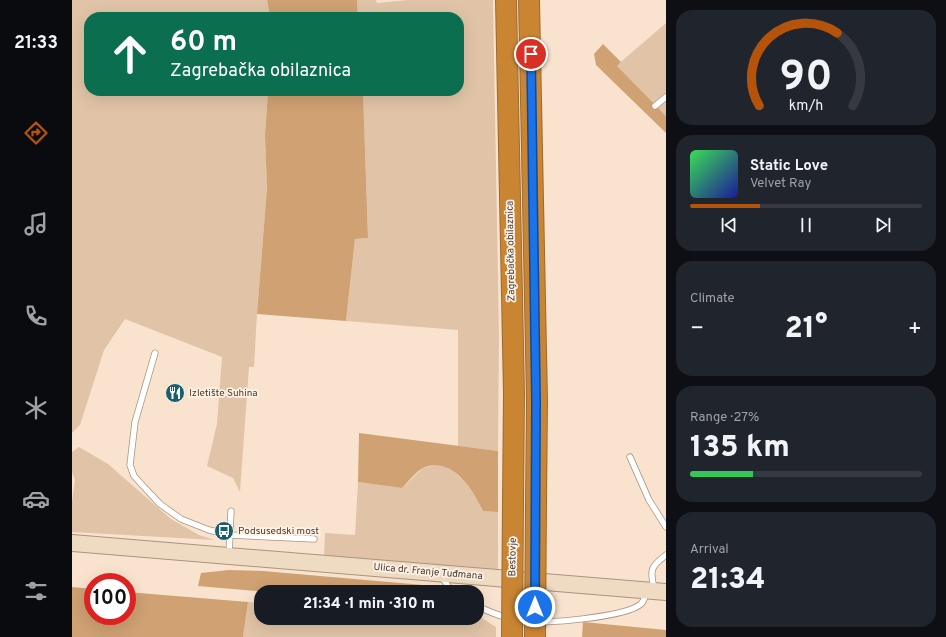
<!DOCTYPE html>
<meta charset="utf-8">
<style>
body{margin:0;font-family:Overpass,sans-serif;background:#20242c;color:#f1f3f6;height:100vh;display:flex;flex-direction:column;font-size:15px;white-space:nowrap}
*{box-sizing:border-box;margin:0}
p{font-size:13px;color:#9ea1a6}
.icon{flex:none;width:22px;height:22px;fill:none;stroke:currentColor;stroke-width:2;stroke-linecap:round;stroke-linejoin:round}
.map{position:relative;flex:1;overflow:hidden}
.sheet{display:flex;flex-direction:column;gap:10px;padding:10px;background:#0d0f14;width:280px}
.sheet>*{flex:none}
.top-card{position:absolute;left:12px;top:12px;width:380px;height:84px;border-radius:16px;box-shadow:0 4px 16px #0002;background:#0b6e4f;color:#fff;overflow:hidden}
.speed{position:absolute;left:12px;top:573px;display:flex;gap:8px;font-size:20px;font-weight:700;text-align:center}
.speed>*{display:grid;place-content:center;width:52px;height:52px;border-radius:50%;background:#171b24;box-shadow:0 4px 16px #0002;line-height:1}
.speed .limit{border:6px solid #d22;background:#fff;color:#111}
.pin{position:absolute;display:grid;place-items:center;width:34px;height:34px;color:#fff;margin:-17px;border:2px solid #fff;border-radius:50%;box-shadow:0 1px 4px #0007}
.me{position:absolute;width:44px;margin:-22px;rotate:0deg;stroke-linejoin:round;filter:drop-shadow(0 0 3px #0008)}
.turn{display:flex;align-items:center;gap:14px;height:84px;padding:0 20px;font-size:18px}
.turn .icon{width:52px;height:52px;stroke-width:2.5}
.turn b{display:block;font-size:28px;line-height:34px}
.big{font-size:30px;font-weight:800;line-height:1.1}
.sheet .tile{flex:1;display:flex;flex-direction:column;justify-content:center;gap:6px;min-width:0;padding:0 14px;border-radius:16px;background:#20242c}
.sheet .dial{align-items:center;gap:0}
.dial svg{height:104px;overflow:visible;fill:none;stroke:#363941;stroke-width:7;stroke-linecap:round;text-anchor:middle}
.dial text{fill:#f1f3f6;stroke:none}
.song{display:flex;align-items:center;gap:12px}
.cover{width:48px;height:48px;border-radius:6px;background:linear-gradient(135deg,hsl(130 70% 55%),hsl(240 70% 35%))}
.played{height:4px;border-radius:2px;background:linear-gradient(90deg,#b45309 30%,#363941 30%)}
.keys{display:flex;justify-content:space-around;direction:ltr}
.heat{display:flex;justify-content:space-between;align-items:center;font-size:22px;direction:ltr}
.charge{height:6px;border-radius:3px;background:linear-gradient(90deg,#34c759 27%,#363941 0)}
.trip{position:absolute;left:182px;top:585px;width:230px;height:40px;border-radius:16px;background:#171b24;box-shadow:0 4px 16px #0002;font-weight:800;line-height:40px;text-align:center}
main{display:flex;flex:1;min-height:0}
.tabs{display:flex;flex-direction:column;width:72px;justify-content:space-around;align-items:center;background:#090b0e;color:#9ea1a6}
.tabs .icon{width:28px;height:28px}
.tabs .selected{color:#b45309}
.tabs b{font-size:18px;color:#f1f3f6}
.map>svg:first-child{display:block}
.green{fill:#e1c4a7}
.forest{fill:#cfa173}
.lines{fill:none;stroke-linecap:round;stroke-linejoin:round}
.service-casing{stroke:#a89480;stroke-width:7}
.secondary-casing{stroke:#a89480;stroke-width:18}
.motorway-casing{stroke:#9b6b33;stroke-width:22}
.service{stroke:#fff;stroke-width:5.5}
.secondary{stroke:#efdac2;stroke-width:16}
.motorway{stroke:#ca8533;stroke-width:20}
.motorway-bridge-casing{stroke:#9b6b33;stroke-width:22;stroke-linecap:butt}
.motorway-bridge{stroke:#ca8533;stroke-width:20}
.route-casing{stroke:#114b97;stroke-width:10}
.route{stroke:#1a73e8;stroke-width:7}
.labels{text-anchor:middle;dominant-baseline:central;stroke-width:3.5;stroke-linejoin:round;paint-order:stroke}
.street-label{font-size:10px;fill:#443b33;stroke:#fff2e5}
.poi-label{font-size:10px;fill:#443b33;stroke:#fff2e5;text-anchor:start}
</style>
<main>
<nav class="tabs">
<b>21:33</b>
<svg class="icon selected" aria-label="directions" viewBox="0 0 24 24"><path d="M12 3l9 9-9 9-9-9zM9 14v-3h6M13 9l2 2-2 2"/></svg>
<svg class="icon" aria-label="music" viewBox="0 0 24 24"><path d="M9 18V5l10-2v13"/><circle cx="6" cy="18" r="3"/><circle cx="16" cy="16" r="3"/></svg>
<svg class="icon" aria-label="phone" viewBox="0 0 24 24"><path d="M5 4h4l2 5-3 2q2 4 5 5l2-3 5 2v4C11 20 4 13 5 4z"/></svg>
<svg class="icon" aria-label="climate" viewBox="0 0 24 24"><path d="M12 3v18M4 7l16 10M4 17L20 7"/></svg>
<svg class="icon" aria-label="car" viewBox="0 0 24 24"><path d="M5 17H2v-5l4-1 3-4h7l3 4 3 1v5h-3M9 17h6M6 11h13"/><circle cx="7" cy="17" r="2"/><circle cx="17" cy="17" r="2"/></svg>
<svg class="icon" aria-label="filters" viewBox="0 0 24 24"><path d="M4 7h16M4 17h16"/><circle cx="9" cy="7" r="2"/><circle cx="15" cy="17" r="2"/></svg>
</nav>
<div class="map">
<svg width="594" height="637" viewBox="0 0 594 637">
<rect width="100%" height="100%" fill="#f9e3ce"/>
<path class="green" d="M0,0H195L198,17H17V91H196L193,135L195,188L185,314L182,367H177L168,492L161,478L135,466L145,424L150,357L53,319L32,350L8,425L0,433Z
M285,0H304L305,3L335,0H421L427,333L426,451L386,446V330L274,321L283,239L296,238L291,91H387V17H286Z
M594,23V116L544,66Z
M7,447L36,464L99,519L127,535L143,540L0,532V502L3,480L0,472V452Z
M367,464C388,471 402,492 411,511L426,512V571L252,557L253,533L283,535L286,482L330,488L351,468Z
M351,585L360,587L367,592H351Z
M176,602L189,603V618H405V615L424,627V637H171Z"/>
<path class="forest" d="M195,0H285L286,17H198Z
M531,44L549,62L545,66L594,116V133L524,65L522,54Z
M196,91H291L296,238L283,239L274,321L185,314L195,188L193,135Z
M287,433L426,451V512L411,511C401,490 381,457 353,467C345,470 336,482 330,488L286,482Z
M157,570L191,571L351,585V592H196L126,586L129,573Z
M0,587L21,589V616H55V592L176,602L171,637H0Z
M511,622L594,630V637H510Z"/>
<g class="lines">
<g class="service-casing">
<path id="service" d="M583,106L594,97
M83,353L63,422L58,465L62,476L72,487L88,504L109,519L137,530L158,535L242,539
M558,457L577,500L594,527
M157,555L159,511
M372,575V580L380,592
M582,589C578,570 578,567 594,555
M405,606C419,613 434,618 449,621C469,625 554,617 569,604C572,601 573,597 573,593"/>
</g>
<g class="secondary-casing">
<path id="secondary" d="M0,543L594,592"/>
</g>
<g class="motorway-casing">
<path id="motorway" d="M434,0L442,394L441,502
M457,0L465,401L464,502"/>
</g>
<use href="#service" class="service"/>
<use href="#secondary" class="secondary"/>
<use href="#motorway" class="motorway"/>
<g class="motorway-bridge-casing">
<path id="motorway-bridge" d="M440,637L441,502
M463,637L464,502"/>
</g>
<use href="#motorway-bridge" class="motorway-bridge"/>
</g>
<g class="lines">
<g class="route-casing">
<path id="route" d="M459,54L464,401L463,607"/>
</g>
<use href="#route" class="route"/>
</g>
<defs>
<g id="restaurant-disc" transform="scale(1)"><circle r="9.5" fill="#186070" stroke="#fff2e5"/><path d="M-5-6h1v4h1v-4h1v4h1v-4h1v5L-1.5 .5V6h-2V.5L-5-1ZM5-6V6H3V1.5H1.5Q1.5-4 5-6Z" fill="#fff"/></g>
<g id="bus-disc" transform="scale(1)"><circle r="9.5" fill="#186070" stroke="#fff2e5"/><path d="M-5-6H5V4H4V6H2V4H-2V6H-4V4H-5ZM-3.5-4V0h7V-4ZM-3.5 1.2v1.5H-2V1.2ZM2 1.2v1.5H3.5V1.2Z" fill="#fff"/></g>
</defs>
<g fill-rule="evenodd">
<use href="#restaurant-disc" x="103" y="393"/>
<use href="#bus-disc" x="152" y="531"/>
</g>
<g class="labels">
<g class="street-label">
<text transform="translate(439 251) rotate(-91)">Zagrebačka obilaznica</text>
<text transform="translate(441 557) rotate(-89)">Bestovje</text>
<text transform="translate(356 572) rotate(5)">Ulica dr. Franje Tuđmana</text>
</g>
<g class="poi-label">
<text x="117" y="393">Izletište Suhina</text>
<text x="166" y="531">Podsusedski most</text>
</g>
</g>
</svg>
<div class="speed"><div class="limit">100</div></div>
<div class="pin" style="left:459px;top:54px;background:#d93025"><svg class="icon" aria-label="arrive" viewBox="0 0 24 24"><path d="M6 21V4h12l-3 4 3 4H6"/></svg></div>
<svg class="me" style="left:463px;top:607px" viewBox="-20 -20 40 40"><circle r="17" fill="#1a73e8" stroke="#fff" stroke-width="3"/><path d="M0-11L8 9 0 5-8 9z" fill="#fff"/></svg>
<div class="trip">21:34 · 1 min · 310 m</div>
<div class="top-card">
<div class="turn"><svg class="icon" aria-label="ahead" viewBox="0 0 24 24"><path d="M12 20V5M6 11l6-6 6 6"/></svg><div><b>60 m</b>Zagrebačka obilaznica</div></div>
</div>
</div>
<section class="sheet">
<div class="tile dial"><svg viewBox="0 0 100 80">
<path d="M14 69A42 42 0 1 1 86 69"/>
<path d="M14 69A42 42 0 0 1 74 13" stroke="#b45309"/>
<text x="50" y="56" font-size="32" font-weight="700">90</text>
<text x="50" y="72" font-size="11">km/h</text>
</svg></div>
<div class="tile">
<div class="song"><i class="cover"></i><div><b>Static Love</b><p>Velvet Ray</p></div></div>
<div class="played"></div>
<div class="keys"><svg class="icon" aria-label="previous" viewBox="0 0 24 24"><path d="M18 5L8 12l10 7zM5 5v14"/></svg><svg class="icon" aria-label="pause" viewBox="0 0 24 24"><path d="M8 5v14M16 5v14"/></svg><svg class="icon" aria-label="next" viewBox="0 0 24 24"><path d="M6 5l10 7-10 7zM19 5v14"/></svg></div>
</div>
<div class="tile"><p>Climate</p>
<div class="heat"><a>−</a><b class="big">21°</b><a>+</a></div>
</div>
<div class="tile"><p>Range · 27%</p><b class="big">135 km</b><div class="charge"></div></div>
<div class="tile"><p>Arrival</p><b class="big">21:34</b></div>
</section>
</main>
